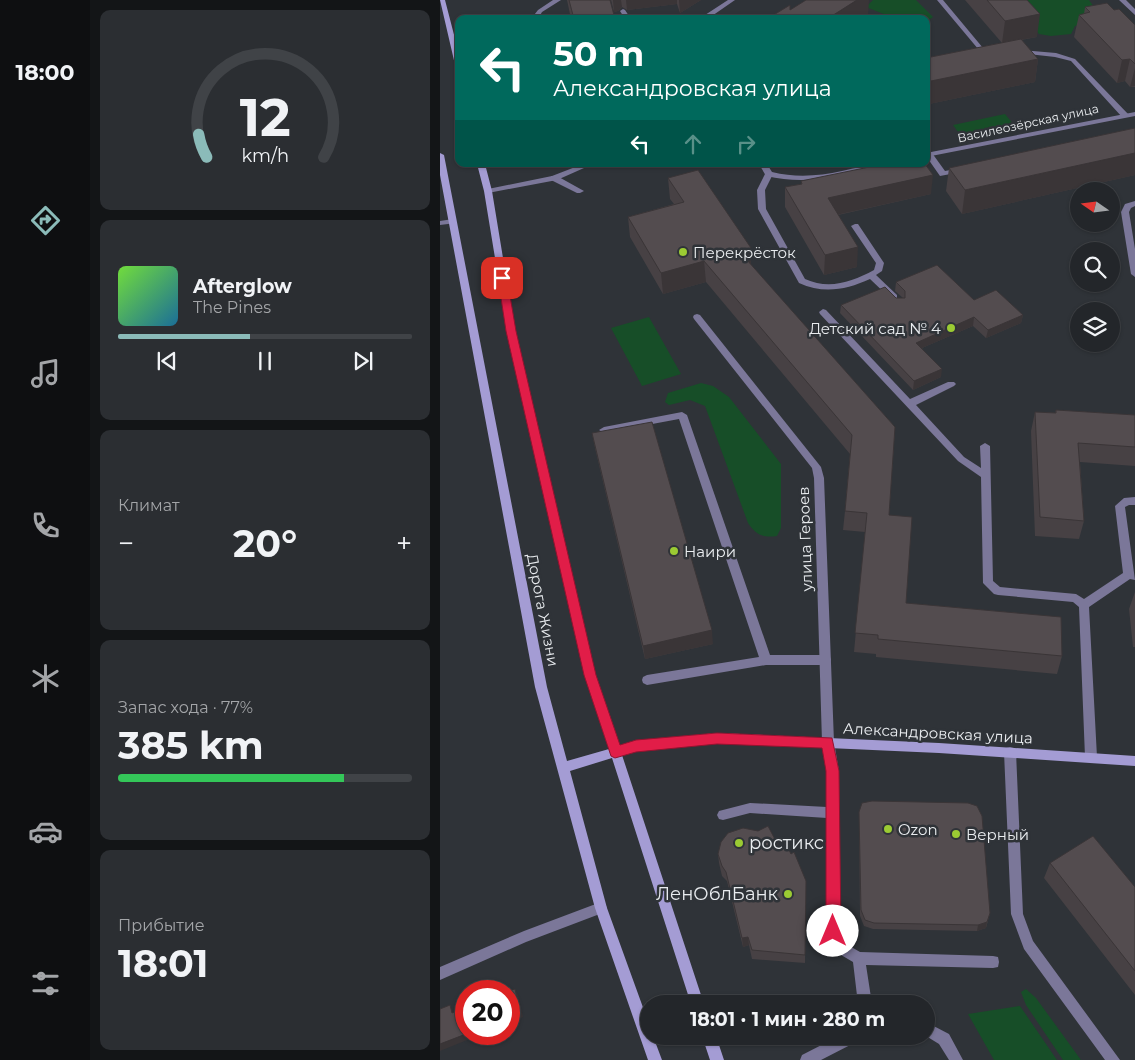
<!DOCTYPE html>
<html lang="ru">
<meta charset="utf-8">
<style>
body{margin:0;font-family:Montserrat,sans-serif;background:#2b2e32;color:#f1f3f6;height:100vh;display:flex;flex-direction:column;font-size:19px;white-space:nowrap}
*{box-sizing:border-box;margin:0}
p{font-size:16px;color:#a3a5a8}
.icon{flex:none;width:28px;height:28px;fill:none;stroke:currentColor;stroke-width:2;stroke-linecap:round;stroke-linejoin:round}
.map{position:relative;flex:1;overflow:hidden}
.drawer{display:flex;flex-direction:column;gap:10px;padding:10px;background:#131517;width:350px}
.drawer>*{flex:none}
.hud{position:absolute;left:15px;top:15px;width:475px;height:152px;border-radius:10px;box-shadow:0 1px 4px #0004,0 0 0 1px #404347;background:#00695c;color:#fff;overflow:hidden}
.needle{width:32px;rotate:284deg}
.tools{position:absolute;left:630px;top:182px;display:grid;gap:10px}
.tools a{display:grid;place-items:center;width:50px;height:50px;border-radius:50%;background:#23262a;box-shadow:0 1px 4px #0004,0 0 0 1px #404347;font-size:25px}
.speed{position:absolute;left:15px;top:980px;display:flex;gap:10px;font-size:25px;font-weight:700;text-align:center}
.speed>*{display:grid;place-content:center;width:65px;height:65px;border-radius:50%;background:#23262a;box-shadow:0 1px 4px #0004,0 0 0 1px #404347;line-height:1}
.speed .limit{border:8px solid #d22;background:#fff;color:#111}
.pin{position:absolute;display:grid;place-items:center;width:42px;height:42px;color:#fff;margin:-21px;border-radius:10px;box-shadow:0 2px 8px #0006}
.me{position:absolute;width:55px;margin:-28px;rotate:0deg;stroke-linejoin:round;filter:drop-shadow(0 0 4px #0008)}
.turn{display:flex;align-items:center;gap:18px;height:105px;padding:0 15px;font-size:22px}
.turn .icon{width:65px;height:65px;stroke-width:2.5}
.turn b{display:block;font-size:35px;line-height:42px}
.lanes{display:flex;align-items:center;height:48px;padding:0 15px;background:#0003;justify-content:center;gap:25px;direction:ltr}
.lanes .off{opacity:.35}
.big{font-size:38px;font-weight:700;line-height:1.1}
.drawer .tile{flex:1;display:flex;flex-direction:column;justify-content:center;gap:8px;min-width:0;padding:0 18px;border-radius:10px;background:#2b2e32}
.drawer .dial{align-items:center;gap:0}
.dial svg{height:130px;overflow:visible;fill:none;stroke:#404347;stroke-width:7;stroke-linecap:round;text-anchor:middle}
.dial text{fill:#f1f3f6;stroke:none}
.song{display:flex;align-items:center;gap:15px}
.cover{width:60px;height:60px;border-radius:8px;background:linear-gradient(135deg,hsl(100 70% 55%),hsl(200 70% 35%))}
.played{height:5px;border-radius:2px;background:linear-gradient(90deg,#8bbbb9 45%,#404347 45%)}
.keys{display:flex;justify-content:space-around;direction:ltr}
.heat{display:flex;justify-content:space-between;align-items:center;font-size:28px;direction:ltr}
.charge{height:8px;border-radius:4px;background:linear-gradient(90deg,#34c759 77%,#404347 0)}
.trip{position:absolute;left:200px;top:995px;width:295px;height:50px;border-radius:25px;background:#23262a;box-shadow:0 1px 4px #0004,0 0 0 1px #404347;font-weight:700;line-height:50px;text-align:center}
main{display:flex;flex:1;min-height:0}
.tab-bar{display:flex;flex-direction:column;width:90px;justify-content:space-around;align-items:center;background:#0e0f11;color:#a3a5a8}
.tab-bar .icon{width:35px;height:35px}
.tab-bar .active{color:#8bbbb9}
.tab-bar b{font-size:22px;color:#f1f3f6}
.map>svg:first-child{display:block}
.green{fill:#174e28}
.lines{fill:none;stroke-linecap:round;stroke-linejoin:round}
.lane{fill:#7b7799;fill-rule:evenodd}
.street{fill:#7b7799;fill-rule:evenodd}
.secondary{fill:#a49cd4;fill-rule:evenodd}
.wall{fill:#474144}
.shaded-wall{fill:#3a3537}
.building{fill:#534c4f;stroke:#3a3537}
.route{fill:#e11d48;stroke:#92132f}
.poi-dot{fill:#9bcb33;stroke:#2f3338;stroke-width:2}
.labels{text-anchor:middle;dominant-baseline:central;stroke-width:5;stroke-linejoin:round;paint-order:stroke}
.far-street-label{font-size:12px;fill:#e9ecef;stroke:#2f3338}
.poi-label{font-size:15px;fill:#e9ecef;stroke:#2f3338;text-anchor:start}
.street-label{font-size:15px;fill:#e9ecef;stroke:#2f3338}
.near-poi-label{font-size:18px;fill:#e9ecef;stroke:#2f3338;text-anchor:start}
</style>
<main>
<nav class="tab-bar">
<b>18:00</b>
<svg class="icon active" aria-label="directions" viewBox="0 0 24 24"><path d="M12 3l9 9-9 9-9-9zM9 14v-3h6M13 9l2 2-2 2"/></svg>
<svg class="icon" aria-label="music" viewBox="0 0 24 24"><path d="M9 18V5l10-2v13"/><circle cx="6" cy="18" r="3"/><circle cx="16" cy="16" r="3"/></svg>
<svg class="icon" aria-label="phone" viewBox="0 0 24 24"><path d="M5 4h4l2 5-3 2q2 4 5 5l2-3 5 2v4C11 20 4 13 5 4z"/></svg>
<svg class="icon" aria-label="climate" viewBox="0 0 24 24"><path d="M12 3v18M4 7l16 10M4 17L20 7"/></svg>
<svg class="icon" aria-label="car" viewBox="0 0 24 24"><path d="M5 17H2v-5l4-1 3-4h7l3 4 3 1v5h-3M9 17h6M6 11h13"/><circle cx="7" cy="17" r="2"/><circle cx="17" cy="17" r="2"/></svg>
<svg class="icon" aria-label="filters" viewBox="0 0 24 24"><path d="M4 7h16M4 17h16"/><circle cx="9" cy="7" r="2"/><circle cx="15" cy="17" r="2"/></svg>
</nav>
<section class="drawer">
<div class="tile dial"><svg viewBox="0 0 100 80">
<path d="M14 69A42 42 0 1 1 86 69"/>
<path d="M14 69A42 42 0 0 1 9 55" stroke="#8bbbb9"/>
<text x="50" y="56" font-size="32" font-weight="700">12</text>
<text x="50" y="72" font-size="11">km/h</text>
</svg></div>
<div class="tile">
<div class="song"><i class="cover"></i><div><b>Afterglow</b><p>The Pines</p></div></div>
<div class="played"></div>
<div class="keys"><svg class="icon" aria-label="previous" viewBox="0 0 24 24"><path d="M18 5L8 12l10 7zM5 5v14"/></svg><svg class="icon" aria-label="pause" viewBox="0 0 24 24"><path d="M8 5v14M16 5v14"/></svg><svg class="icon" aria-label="next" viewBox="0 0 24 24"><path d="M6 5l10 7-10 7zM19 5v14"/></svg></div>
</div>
<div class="tile"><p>Климат</p>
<div class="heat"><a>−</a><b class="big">20°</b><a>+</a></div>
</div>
<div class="tile"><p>Запас хода · 77%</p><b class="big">385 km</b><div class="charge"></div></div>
<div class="tile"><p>Прибытие</p><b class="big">18:01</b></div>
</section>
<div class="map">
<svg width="695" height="1060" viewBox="0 0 695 1060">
<rect width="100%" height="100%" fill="#2f3338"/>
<path class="green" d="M433,0H476L493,17L486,22V19H456L426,7Z
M569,0H649L662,18L655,22L635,26L631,34L611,36L599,34Z
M565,114L574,125L521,136L513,125Z
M209,317L241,374L202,386L171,328Z
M261,383L273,386L289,397L341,464V528L337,536C323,538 316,535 308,523L265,406L250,400L229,405L225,402L228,393Z
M586,989L596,998L641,1060H623L586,1005L581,992Z
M580,1006L617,1060H554L528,1014Z"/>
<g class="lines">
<path class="lane" d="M113,0H121L102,12L98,19H91L98,10Z
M288,0H295L269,18L248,19L265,15Z
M497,0H503L548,54V56H544Z
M183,9L185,10L191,19H185L180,11Z
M581,50L616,53L635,59L689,115L682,117L631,61L615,57L579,53V51Z
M489,153H492L505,171L521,168L525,170L521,172L500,176L486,156V153Z
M326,172H332L333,174L325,190L326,209L365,279C389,290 412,282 434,270L436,263L411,226L415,224H418L444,263L442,271L436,275L457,295V299H451L430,279C406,290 383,294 359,283L318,209L317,190Z
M111,176H117L144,191L140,193H137L111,180Z
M695,201V206L691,208L689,212L695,249V277L691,274L681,212L685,204Z
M13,219H16V223L0,225V221Z
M383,309L386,310L470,399L508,382H514L516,384L514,386L476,405L524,457L541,468L540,446L545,443L550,446L553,581L560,587L636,594L644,599L683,573L675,506L684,498L695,497V505H689L685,507L695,580L690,579L649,607L657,757L655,761L651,762L647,761L645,757L639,607L633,602L558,595L554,594L543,583L541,477L518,461L380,314L379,312Z
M242,412L247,415L330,655H386L390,657L391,660L390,663L386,665H326L207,685L203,683L202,680L203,677L207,675L319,657L239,419L164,433L159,430L164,427Z
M388,737L392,738L394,742L399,771V931L406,944L420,952L553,956L558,957L559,962L558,967L553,968L426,965L432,1004H418L413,962L396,952L387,931V818L310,813L283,820L279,819L277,815L279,811L310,803L387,807V771L382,742L384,738Z
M161,902L165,904L167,908L165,912L86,942L0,980V967L84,931Z
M486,1022L509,1034L523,1060H509L499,1044L486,1036Z
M399,1036H420L418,1041L381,1060H360L362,1055Z"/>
<path class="street" d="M679,0H686L695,9V15Z
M695,112V116L486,157V153Z
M143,164H153L117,180L48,193L44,191L48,189L112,176Z
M319,164H327L332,172C356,178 379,176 402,171C418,168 433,163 449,164L445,166C404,175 369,186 326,176Z
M257,314L260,315L381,467L384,478L394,742L392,746L388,747L384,746L382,742L374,478L372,468L254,319L253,317L254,315Z
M570,747L574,748L576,752L583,914L593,941L680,1060H665L584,949L571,914L564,752L566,748Z"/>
<path class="secondary" d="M0,0H5L19,54V71L16,69Z
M0,153L4,155L107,687L127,761L169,749L145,675L67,331L44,191L37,164H45L52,191L75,331L155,675L179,746L196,741L277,733L499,743L695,756V766L499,753L277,743L196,751L182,755L264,1004H251L172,758L130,771L167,908L209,1024V1036H213L222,1060H208L155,908L95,687L0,175Z
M262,1036H276L284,1060H270Z"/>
</g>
<path class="wall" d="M127,0H170L175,19H131Z
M171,0H261L240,13L237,4L187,10L182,7L178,11L174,12Z
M525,0H587L597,37L581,40L598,59L595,82L489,104L486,100V58L562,43Z
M645,7L674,10L695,25V87H690L685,81L677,83L634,37L639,15L644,14Z
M509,168L695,175L522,214L506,191Z
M228,178L311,265L455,427L449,515L466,603L622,656L617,674L436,657V654L414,652L425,532L403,530L405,511L410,454L266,282L223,294L190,237L188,217L234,204L230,199Z
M361,181L491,194L398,215L417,267L384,275L345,207V187L361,184Z
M456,282L534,300L583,315L581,323L546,338L533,326L482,348L501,377L473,390L400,313L401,305L456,298H463L455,291Z
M616,410L695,415V466L640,462L644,521L639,539L595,536L591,431L595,412L615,413Z
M152,433L273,644L205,659L155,448Z
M695,592V647H693L689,609Z
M419,812L550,913L546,928L537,931L433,929L424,926L420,916L419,819Z
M339,847L366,881L365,963L312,959L309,945L303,947L287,881L282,876L279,863L278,854Z
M610,863L695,887V995L604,878Z"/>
<path class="shaded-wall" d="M173,0H181L182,7L178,11L174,12Z
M186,0H237V4L187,10Z
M239,0H261L240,13Z
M417,0H429L428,17L425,19H387Z
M600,14L597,37L562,43L565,21Z
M598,59L595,82L489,104L491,81Z
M690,59L685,81L677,83L682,60Z
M695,68V86L690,87Z
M695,153V175L522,214L525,190Z
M493,175L491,194L387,217L388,198Z
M418,247L417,267L384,275L385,255Z
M311,248V269L299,251Z
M264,261L266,282L223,294L221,273Z
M583,315L581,323L546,338L548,330Z
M534,317L533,326L475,351L476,343Z
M502,369L501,377L473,390L474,381Z
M272,630L273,644L205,659L203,646Z
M547,922L546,928L537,931L538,925Z
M308,937L309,945L303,947L302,938Z
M75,989L78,995L83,1017L69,1023V1016Z
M26,1034H42L0,1051V1044Z"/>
<path class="building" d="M129,0H170L175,19H134Z
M366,0H417L387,19L382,17L379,19H327L350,5V10Z
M547,0H587L600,14L565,21Z
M667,3L674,10L679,9L695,25V64L690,59L682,60L639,15L650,12L645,7Z
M581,39L598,59L491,81L486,75V58Z
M695,128V153L525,190L509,168Z
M444,164H485L493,175L388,198L418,247L385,255L345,187L362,184L361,181Z
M258,170L311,248L299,251L455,427L449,515L472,517L466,603L621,617L622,656L438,639V635L415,633L427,513L405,511L412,435L264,261L221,273L188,217L244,202L228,178Z
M497,265L534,300L556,290L583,315L548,330L534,317L476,343L502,369L474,381L401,305L445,287L456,298H465V291L456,282Z
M616,410L695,415V447L638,443L644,521L600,517L595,412L616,413Z
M212,422L272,630L203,646L152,433Z
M432,801L528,803L537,806L542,816L550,913L547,922L538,925L434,923L425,920L421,910L419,812L422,803Z
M328,826L339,847L346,844L351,854L354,852L366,881L365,955L312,950L308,937L302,938L286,872L282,866L278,854L281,842L288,833L303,828L318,831Z
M653,836L695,887V971L610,863Z
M75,989L80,1012L69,1016V991Z
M10,1005L12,1013L26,1007V1034L0,1044V1009Z"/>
<path class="route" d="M62,275L67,278L76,331L156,675L180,745L196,740L277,733L392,738L399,771L401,931L398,936L393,938L388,936L386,931V771L382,748L277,744L196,752L175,758L171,756L144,675L66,331L58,278Z"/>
<g class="poi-dot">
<circle cx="243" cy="252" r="5"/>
<circle cx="511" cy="328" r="5"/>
<circle cx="234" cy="551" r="5"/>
<circle cx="448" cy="829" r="5"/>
<circle cx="516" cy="834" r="5"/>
<circle cx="299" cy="843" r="5"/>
<circle cx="348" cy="894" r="5"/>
</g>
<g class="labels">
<g class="far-street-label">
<text transform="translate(588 123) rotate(-12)">Василеозёрская улица</text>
</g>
<g class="poi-label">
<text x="253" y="252">Перекрёсток</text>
<text x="501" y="328" text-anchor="end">Детский сад № 4</text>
<text x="244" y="551">Наири</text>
<text x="458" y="829">Ozon</text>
<text x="526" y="834">Верный</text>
</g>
<g class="street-label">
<text transform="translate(365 539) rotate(-92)">улица Героев</text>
<text transform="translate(103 610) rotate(79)">Дорога Жизни</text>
<text transform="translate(498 733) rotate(3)">Александровская улица</text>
</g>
<g class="near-poi-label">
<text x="309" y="843">ростикс</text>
<text x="338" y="894" text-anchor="end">ЛенОблБанк</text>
</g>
</g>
</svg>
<div class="tools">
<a><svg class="needle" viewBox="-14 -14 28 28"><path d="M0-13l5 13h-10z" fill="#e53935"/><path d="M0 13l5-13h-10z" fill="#a3a5a8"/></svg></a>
<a><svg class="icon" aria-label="search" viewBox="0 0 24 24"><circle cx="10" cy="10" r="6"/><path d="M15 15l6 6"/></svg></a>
<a><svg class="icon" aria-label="layers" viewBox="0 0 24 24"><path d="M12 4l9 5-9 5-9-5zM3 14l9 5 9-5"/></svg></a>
</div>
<div class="speed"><div class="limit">20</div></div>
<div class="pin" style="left:62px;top:278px;background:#d93025"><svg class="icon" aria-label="arrive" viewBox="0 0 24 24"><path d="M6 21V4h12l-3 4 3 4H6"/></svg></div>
<svg class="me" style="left:393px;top:931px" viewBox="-20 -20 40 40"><circle r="19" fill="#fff"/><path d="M0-13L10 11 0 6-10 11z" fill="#e11d48"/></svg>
<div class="trip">18:01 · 1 мин · 280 m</div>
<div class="hud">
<div class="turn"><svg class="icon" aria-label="left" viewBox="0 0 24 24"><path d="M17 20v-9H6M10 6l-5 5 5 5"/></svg><div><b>50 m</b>Александровская улица</div></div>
<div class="lanes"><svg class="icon" aria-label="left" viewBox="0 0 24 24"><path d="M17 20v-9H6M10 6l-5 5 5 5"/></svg><svg class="icon off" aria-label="ahead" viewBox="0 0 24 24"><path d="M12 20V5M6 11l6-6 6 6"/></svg><svg class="icon off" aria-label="right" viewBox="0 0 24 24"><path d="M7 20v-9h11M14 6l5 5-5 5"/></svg></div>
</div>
</div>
</main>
